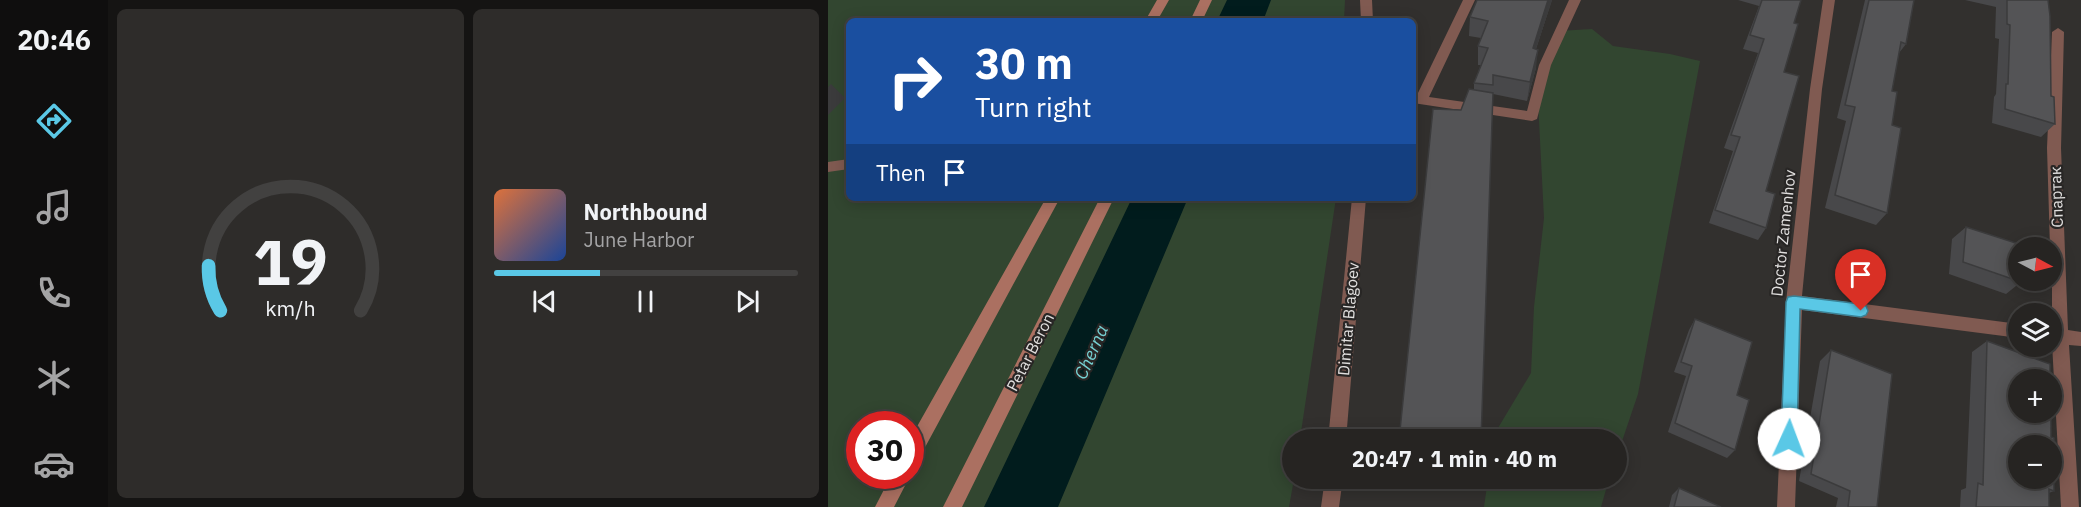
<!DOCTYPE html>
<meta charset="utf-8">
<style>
body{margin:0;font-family:"IBM Plex Sans",sans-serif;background:#2e2c2a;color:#f1f3f6;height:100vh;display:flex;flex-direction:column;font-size:22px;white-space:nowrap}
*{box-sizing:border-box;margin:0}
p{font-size:20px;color:#a4a4a5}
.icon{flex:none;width:33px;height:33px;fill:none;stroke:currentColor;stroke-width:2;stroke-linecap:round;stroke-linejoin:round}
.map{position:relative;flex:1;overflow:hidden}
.details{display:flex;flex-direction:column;gap:9px;padding:9px;background:#151413;width:720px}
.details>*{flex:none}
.hud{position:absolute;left:18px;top:18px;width:570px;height:183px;border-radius:9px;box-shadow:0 3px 15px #0003,0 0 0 2px #424140;background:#1a4fa0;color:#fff;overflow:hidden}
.needle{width:39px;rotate:97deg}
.controls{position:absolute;left:1180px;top:237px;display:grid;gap:12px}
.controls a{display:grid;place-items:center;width:54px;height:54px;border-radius:50%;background:#262422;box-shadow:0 3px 15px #0003,0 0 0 2px #424140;font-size:30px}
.speed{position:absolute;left:18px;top:411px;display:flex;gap:12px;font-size:30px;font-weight:700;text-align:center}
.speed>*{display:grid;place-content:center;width:78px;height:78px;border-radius:50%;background:#262422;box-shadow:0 3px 15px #0003,0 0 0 2px #424140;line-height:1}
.speed .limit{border:9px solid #d22;background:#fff;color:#111}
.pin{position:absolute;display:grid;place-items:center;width:51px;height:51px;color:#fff;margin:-62px -26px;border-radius:50% 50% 50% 0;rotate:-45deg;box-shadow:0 0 6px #0007}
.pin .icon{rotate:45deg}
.me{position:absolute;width:66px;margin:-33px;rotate:2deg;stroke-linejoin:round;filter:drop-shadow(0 0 4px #0008)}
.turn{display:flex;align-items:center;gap:21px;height:126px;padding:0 30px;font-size:27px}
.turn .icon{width:78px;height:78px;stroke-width:2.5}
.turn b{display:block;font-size:42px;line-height:51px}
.then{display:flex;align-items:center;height:57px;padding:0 30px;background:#0003;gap:12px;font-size:22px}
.details .tile{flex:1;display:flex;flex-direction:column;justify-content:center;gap:9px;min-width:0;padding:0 21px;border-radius:9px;background:#2e2c2a}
.details .dial{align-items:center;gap:0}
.dial svg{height:156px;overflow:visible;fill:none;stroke:#424140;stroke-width:7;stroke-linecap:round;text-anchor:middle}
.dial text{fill:#f1f3f6;stroke:none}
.song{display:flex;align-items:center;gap:18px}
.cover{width:72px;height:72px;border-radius:9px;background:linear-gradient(135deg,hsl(20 70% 55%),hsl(220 70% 35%))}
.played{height:6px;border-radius:3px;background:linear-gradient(90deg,#5ac8e6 35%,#424140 35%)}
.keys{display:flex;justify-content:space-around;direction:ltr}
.details .tiles{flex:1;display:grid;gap:9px;grid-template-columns:repeat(2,1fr)}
.trip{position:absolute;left:454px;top:429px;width:345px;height:60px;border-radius:30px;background:#262422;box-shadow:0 3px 15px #0003,0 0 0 2px #424140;font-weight:700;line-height:60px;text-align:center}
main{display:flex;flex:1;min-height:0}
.menu{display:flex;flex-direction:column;width:108px;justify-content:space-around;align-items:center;background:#0f0e0e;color:#a4a4a5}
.menu .icon{width:42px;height:42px}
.menu .on{color:#5ac8e6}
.menu b{font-size:27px;color:#f1f3f6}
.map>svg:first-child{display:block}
.green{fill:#324630;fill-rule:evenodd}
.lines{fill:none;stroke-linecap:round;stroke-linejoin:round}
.river{fill:#011c1d;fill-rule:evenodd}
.lane{fill:#805a51;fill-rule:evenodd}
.street{fill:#805a51;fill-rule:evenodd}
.secondary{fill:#ab7061;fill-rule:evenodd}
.wall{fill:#48484a}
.shaded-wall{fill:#3b3b3c}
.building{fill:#545456;stroke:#3b3b3c;stroke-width:1.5;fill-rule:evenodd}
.route{fill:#5ac8e6;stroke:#3a8296;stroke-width:1.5}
.labels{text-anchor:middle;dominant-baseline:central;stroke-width:4.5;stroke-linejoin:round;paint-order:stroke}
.street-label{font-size:16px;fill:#e1dfde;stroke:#282625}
.water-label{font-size:18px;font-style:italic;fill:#76d1d3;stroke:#282625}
</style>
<main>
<nav class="menu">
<b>20:46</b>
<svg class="icon on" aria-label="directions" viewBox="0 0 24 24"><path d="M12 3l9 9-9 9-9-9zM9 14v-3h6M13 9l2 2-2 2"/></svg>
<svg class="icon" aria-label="music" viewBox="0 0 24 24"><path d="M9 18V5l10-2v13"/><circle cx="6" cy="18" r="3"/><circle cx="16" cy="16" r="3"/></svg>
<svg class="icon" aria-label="phone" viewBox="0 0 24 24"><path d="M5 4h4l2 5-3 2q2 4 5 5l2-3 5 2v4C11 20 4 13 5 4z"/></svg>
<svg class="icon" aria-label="climate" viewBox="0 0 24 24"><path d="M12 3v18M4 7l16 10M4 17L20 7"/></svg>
<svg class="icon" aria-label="car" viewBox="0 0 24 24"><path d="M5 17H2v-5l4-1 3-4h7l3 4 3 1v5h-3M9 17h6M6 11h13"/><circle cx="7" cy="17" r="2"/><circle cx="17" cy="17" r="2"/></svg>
</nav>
<section class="details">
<div class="tiles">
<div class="tile dial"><svg viewBox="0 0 100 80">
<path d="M14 69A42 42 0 1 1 86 69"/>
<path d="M14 69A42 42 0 0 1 8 46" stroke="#5ac8e6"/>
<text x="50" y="56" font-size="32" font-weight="700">19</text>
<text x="50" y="72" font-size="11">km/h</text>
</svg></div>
<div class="tile">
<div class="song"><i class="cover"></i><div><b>Northbound</b><p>June Harbor</p></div></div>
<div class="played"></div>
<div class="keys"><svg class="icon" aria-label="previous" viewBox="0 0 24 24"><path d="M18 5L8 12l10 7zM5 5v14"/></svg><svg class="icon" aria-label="pause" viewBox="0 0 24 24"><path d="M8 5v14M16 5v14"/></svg><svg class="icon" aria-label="next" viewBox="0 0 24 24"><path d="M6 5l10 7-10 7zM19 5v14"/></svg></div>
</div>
</div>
</section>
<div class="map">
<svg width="1253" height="507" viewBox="0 0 1253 507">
<rect width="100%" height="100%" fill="#32302e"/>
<path class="green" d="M0,0H517L516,21H21V198H508L472,439L465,440L466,479L461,507H0ZM32,424H82V476H32Z
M764,29L785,46L842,54L872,61L810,394L789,456V440H666L667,433L703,373L706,307L716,218L710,101L730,31Z
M660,479V478L781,479L773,507H656Z"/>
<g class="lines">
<path class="river" d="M399,0H443L435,21H389Z
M304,198H360L230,507H156Z"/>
<path class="lane" d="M21,159V169L0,172V162Z"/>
<path class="street" d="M532,0H544L545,21H533Z
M635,0H647L601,97L699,111L711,65L741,0H753L723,65L709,119L704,121L585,103V95H589Z
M995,0H1007L994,89L974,296L1191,324V338L974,310L967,507H949L958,302L982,89Z
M1230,28L1236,32L1233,148L1240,330L1253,332V346L1241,345L1251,507H1233L1224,343V248H1222L1219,148L1224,32Z
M524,198H538L518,440H500Z
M497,478H515L511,507H493Z"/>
<path class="secondary" d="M329,0H341L329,21H317Z
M372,0H384L374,21H362Z
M218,198H232L88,464L82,467V439Z
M272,198H286L134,507H115Z
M63,476H82L66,507H47Z"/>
</g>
<path class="wall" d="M724,0L708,49V68L699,101L665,94L633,110L646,90V83L653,65H650V46L653,38L641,36L642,17Z
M910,0H973L966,23L956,72L938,191V228L930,240L881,223L905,151L896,148L930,53L915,49L931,6Z
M1037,0H1086L1078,44L1071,53L1064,91L1059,213L1048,225L997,208L1018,121L1009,118Z
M1137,0H1220L1223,96L1227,124L1213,137L1164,123L1166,97L1168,94L1171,39L1167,38L1168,7Z
M1138,227L1193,282L1178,294L1121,274L1124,239Z
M867,319L909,395L907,450L899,458L840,432L858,376L846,372L861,330Z
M1159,341L1223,437L1226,491L1221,493V507H1132L1133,490L1138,488L1144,352Z
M1003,350L1049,507H1008L1010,498L971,481L992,361Z
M588,478H651V482Z
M851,488L893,507H841L844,495Z"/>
<path class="shaded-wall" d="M720,0H724L702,67L705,48Z
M710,50L708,68L699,101L702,82Z
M3,84L17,98L0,115V87Z"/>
<path class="building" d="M649,0H720L705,48L710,50L702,82L665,75V85L646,83L660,48L650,46L660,21L642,17Z
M934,0H973L966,23L970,24L956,72L971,76L938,191L947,194L938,228L887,210L912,137L903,135L936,39L922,35Z
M1041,0H1086L1078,44L1073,42L1064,91L1069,92L1064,125L1073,128L1059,213L1007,195L1027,107L1017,105Z
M1179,0H1220L1222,16L1223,96L1226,97L1227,124L1177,109L1178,84H1180L1182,25L1179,24Z
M641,89L665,93L653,440H571L605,109L633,110Z
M1138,227L1194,245V248H1191V280H1193V282L1135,262Z
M867,319L924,342L909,395L921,400L907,450L847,423L864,366L853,362Z
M1159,341L1222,364V380H1191V412H1223V437L1226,438V491L1221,489V507H1148L1150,483L1155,485ZM1191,446H1224V478H1191Z
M1003,350L1064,374L1049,507H1020L1022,491L983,474Z
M851,488L893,507H846Z"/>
<path class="route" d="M966,296L1033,304L1038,306L1040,311L1038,315L1033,317L972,309L969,439L966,444L961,447L955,444L953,439L958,302L960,297Z"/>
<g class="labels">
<g class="street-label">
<text transform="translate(1228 197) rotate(-92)">Спартак</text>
<text transform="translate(955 233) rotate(-84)">Doctor Zamenhov</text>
<text transform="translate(520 319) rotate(-85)">Dimitar Blagoev</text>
<text transform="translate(202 352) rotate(-63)">Petar Beron</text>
</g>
<g class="water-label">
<text transform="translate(263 352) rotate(-66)">Cherna</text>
</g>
</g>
</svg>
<div class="controls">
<a><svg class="needle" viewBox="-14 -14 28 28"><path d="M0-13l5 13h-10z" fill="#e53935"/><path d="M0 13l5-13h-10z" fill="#a4a4a5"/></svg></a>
<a><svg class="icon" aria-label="layers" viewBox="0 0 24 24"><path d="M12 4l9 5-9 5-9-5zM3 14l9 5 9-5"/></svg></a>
<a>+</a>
<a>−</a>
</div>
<div class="speed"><div class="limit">30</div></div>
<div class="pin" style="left:1033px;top:311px;background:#d93025"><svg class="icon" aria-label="arrive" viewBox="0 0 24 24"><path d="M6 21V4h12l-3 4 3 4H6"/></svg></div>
<svg class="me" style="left:961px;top:439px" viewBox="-20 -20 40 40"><circle r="19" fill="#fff"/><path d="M0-13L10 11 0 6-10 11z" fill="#5ac8e6"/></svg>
<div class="trip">20:47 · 1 min · 40 m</div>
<div class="hud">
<div class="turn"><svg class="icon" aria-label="right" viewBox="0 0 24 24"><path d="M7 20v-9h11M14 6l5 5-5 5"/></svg><div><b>30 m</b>Turn right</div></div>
<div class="then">Then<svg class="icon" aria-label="arrive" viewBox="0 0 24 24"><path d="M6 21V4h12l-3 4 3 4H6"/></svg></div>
</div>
</div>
</main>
